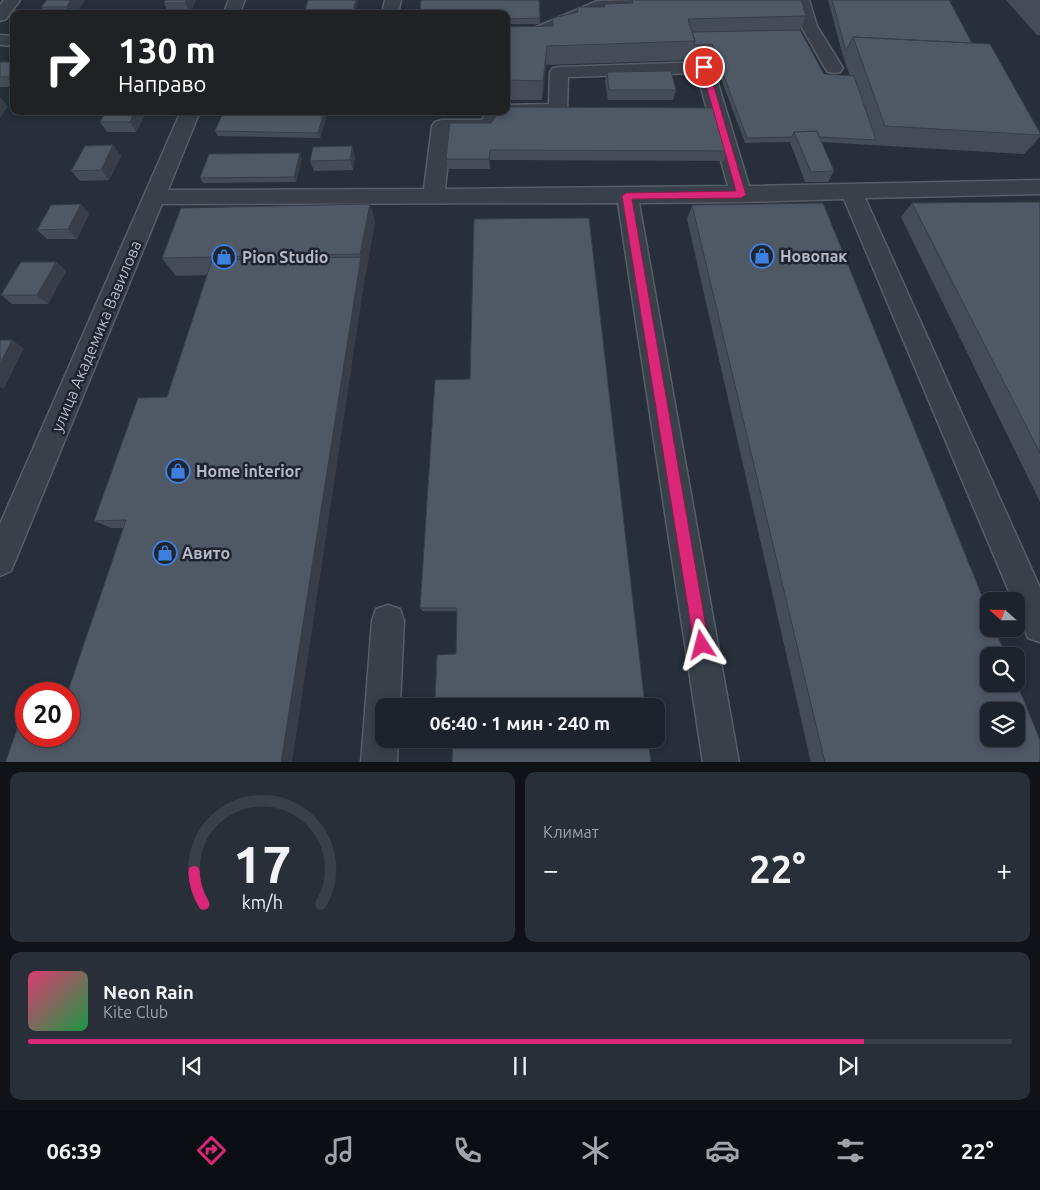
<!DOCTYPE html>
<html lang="ru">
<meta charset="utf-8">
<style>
body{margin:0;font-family:Ubuntu,sans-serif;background:#292f38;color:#f1f3f6;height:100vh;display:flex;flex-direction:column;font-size:19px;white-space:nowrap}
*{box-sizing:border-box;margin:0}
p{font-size:16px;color:#a0a4a9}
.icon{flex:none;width:28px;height:28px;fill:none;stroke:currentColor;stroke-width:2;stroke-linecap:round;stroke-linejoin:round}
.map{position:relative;height:762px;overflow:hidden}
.side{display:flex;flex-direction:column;gap:10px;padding:10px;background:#0f1318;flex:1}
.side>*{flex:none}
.hud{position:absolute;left:10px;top:10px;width:500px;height:105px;border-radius:10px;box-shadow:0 2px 8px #0003,0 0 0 1px #3a4048;background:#202124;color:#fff;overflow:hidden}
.needle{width:32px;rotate:291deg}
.buttons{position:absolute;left:980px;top:592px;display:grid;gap:10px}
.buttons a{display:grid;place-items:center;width:45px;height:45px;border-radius:10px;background:#1c232c;box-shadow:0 2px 8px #0003,0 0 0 1px #3a4048;font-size:25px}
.speed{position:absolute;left:15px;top:682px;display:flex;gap:10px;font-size:25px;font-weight:700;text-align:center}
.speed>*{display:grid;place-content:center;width:65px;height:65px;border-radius:50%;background:#1c232c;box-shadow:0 2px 8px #0003,0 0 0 1px #3a4048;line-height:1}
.speed .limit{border:8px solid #d22;background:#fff;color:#111}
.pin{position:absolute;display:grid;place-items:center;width:42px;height:42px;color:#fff;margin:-21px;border:2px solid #fff;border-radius:50%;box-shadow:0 1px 5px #0007}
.me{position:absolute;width:55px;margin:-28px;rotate:351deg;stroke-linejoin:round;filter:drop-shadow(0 0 4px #0008)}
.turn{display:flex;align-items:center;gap:18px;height:105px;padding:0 25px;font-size:22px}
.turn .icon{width:65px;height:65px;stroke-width:2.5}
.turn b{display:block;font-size:35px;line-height:42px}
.big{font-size:38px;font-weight:700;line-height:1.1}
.side .tile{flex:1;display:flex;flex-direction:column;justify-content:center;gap:8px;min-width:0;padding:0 18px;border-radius:10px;background:#292f38}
.side .dial{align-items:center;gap:0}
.dial svg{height:130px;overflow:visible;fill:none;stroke:#3a4048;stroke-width:7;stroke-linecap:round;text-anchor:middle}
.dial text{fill:#f1f3f6;stroke:none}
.song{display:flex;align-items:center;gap:15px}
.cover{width:60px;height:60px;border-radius:8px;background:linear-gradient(135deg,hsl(340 70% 55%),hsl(140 70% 35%))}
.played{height:5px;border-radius:2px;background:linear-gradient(90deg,#db2777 85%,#3a4048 85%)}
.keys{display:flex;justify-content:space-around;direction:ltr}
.heat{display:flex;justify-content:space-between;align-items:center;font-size:28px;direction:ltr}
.side .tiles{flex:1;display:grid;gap:10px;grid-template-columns:1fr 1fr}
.tile:last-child{grid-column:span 2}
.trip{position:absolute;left:375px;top:698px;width:290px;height:50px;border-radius:10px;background:#1c232c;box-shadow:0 2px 8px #0003,0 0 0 1px #3a4048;font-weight:700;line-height:50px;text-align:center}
.tab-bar{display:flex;height:80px;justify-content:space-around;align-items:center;background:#0b0e12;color:#a0a4a9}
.tab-bar .icon{width:35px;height:35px}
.tab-bar .current{color:#db2777}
.tab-bar b{font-size:22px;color:#f1f3f6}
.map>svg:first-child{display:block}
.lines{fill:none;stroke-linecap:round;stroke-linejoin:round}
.minor-casing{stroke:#575e68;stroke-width:3}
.minor{fill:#39404a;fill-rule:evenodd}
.wall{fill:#444c57}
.shaded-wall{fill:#373e47}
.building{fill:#4f5865;stroke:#373e47;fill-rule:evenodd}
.route{fill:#db2777;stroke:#8e194d}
.labels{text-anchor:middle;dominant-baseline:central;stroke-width:5;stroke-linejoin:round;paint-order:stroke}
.poi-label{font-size:16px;font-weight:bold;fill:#b5bbc6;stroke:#1e252f;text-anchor:start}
.street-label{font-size:16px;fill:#b5bbc6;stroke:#1e252f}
</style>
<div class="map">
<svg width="1040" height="763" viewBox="0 0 1040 763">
<rect width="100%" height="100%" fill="#262f3a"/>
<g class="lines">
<g class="minor-casing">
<path id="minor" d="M4,0H20L6,19L0,21V5Z
M229,0H245L239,14H223Z
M385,0H401L398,14H382Z
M640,0L646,2L648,5L646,8L600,11L543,37L506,39V29L534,28L597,1Z
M793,0H809L817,26L843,68L840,72L834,73L828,72L825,68L801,26Z
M0,35L14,36V46L0,45Z
M704,62L710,63L713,67L749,186L1040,180V194L865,198L1040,588V642L1028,638L1016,609V601H1013L844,199L741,202L639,203L739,763H703L618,203L162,204L11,571L0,576V524L181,111H200L168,190L424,189L432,126L435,122L442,120H482L488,111H506V105L549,104L550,72L553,68L559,67ZM697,73L728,186L445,189L451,132H487L494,130L504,116L565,114L567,110L568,77Z
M388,605L400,609L404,621L400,706H384V739H398L397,763H361L372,621L376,609Z"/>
</g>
<use href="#minor" class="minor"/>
</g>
<path class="wall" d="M85,0L75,14H46L41,7Z
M166,0H196L190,13L169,14L164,3Z
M632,0L806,16L800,30L824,74L850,76L843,56L828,0H949L972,43L1040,135V137L1024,154L821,142L834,171L828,182H805L790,142L745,143L710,49L692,50L690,60L546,65L542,100H506V27L553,26V18L577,12V7H604V4L631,3Z
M1006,0H1040V35H1037Z
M506,14L540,18V24H506Z
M0,62H14V87H0Z
M607,72L676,90L673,100H608L605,82Z
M106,111H147L136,132H107L100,122Z
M362,111H415L414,115L362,114Z
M327,115L320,138L218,136L215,131Z
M450,123L727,151L724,161L490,160V169H448L446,159Z
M113,145L121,156L109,180L80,181L71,171Z
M352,146L355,156L353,170L314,171L310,161Z
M302,158L296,182L203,183L200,178Z
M1040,202V502L901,217L912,203Z
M81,204L89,214L77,239H47L37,230Z
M370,204L375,222L366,271L69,736L123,528H111L94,521L167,397L207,275L176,276L162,258Z
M692,205L1040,763H811L687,219Z
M589,218L456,654L457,611H423L420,608L470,379Z
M56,262L66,271L48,304H12L1,295Z"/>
<path class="shaded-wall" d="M71,0H85L75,14H70L66,7Z
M187,0H196L190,13L185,3Z
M356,0H358L355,14H352Z
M547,46L546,65L542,100L543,81Z
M0,97L8,106L0,118Z
M135,111H147L136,132L130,122Z
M324,111H325L327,115L320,138L318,133Z
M113,145L121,156L109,180L101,170Z
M352,146L355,156L353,170L350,160Z
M490,150V169L489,159Z
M300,153L302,158L296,182L294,177Z
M81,204L89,214L77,239L68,229Z
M370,204L375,222L366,271L292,763H281L361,257L360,254Z
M56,262L66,271L48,304L37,295Z
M12,340L24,348L4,389L0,387V364Z"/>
<path class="building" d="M47,0H71L66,7H41Z
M166,0H187L185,3H164Z
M308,0H356L352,14H304Z
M421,0H539L540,18L506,19V14H420Z
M632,0H801L806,16L688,19L695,41L547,46L543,81L506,80V27L553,26V18L578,12L577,7H605L604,4L633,3Z
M832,0H949L972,43L853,37L846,51Z
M800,30L824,74L854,76L876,140L819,137L817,131L794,132L792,137L747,138L712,44L694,45L695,41L692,32Z
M853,37L990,44L1040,133V135L885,126Z
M0,62H14V74L12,77H0Z
M671,71L676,90H609L607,72Z
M506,107L713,108L727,151L490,150L489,159H446L450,123H491L500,111H506Z
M106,111H135L130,122H100Z
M224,111H324L318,133L215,131Z
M817,131L834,171L811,172L794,132Z
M113,145L101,170L71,171L85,146Z
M352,146L350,160L310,161L313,147Z
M300,153L294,177L200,178L209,154Z
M1040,202V453L912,203Z
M823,203L989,613V629H995L1006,656H989V684H1016V681L1040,740V763H825L692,205ZM989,711H1016V739H989Z
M81,204L68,229L37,230L51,205Z
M370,204L360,254L162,258L181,208Z
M589,218L645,706H454V699L435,700L437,655L456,654L457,608H420L435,380L470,379L474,219Z
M361,257L281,763H5L20,721H26V736H69V694H67L126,520L94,521L138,398L167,397L212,260Z
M21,262H56L37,295H1Z
M0,340H12L0,364Z
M453,739H648L651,763H452Z"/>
<path class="route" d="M704,64L708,67L746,195L741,198L632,199L709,645L707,650L702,652L697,650L694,645L622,196L626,193L736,191L701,67Z"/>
<defs>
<g id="shop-ring" transform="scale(1.25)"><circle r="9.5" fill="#1e252f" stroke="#3f7fe0" stroke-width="1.5"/><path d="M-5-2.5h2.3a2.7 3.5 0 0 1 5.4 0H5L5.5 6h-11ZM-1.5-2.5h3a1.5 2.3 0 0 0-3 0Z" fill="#3f7fe0"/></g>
</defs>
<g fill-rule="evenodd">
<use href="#shop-ring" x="762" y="256"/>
<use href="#shop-ring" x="224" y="257"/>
<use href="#shop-ring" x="178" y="471"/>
<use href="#shop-ring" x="165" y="553"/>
</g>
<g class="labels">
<g class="poi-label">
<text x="780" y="256">Новопак</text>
<text x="242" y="257">Pion Studio</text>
<text x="196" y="471">Home interior</text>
<text x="182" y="553">Авито</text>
</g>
<g class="street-label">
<text transform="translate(96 336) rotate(-67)">улица Академика Вавилова</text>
</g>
</g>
</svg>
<div class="buttons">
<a><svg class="needle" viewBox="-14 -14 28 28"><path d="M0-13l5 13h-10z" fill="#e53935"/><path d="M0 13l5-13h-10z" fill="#a0a4a9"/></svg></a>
<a><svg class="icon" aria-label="search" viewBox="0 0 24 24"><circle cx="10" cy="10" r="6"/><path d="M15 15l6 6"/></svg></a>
<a><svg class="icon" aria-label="layers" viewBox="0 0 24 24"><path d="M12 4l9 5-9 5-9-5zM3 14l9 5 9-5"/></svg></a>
</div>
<div class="speed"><div class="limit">20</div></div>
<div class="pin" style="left:704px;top:67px;background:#d93025"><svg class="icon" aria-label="arrive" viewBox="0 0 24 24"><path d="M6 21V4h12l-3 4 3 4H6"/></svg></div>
<svg class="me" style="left:702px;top:645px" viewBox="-20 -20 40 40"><path d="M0-17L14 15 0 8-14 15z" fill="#db2777" stroke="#fff" stroke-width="4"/></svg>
<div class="trip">06:40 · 1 мин · 240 m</div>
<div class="hud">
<div class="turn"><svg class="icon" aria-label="right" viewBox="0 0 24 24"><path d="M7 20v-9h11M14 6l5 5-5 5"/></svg><div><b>130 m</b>Направо</div></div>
</div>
</div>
<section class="side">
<div class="tiles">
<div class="tile dial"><svg viewBox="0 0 100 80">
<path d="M14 69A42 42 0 1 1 86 69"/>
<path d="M14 69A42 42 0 0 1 8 49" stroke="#db2777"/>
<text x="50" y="56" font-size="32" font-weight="700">17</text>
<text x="50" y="72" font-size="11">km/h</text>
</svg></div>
<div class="tile"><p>Климат</p>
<div class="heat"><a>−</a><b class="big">22°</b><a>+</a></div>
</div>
<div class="tile">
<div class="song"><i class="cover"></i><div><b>Neon Rain</b><p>Kite Club</p></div></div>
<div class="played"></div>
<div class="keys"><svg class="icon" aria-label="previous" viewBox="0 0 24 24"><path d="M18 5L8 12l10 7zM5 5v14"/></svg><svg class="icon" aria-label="pause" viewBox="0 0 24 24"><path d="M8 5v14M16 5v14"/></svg><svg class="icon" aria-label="next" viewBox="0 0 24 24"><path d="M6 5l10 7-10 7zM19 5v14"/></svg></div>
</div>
</div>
</section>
<nav class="tab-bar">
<b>06:39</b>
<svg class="icon current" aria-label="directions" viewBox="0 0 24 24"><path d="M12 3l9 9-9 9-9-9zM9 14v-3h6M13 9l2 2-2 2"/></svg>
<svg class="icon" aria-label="music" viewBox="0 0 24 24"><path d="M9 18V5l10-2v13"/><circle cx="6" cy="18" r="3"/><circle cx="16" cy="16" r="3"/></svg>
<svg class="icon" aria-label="phone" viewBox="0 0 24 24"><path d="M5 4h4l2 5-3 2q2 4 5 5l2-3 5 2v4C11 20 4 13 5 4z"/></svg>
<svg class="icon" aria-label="climate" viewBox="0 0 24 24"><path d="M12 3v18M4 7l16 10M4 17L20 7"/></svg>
<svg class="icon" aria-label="car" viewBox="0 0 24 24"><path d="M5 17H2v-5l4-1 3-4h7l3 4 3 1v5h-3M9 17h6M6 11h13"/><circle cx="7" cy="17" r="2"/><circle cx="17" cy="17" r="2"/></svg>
<svg class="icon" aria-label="filters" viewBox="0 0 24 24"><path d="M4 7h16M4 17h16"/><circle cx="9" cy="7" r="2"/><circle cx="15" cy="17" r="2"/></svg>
<b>22°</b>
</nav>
